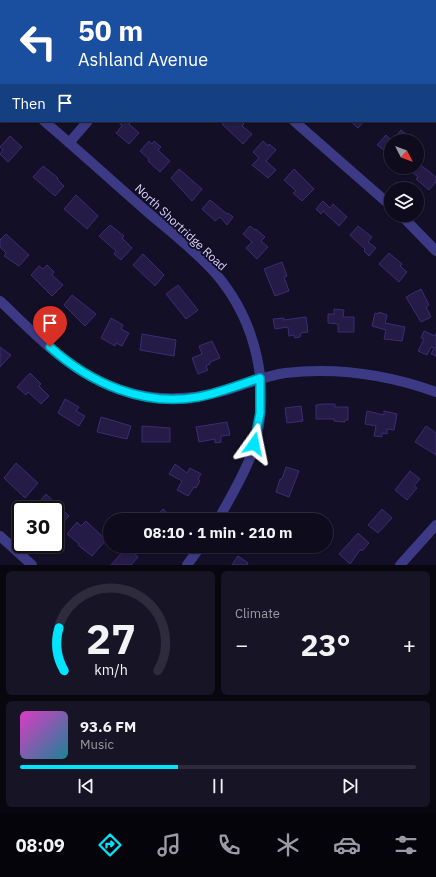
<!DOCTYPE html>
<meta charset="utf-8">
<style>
body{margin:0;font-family:"IBM Plex Sans",sans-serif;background:#171425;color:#f1f3f6;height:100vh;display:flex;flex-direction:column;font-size:15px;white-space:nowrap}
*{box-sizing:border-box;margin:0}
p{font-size:13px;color:#9b9ba3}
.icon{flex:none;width:22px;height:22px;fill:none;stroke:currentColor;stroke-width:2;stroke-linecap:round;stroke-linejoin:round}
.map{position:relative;height:565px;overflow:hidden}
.side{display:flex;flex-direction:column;gap:6px;padding:6px;background:#08060f;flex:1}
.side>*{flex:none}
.top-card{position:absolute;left:0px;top:0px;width:436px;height:122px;box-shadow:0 1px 3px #0004,0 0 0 1px #2e2b3b;background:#1a4fa0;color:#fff;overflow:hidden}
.needle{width:26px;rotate:132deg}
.fabs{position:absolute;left:384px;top:134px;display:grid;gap:8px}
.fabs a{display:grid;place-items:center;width:40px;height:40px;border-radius:50%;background:#0e0b1c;box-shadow:0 1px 3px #0004,0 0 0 1px #2e2b3b;font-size:20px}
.speed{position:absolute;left:12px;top:501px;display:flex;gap:8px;font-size:20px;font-weight:700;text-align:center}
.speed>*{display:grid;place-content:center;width:52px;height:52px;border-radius:50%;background:#0e0b1c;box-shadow:0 1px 3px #0004,0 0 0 1px #2e2b3b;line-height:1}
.speed .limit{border:2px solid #111;border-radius:6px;background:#fff;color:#111}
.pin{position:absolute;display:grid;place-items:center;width:34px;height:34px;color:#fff;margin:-41px -17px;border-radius:50% 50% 50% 0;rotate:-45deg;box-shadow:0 0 4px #0007}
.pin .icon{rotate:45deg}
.me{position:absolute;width:44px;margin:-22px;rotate:12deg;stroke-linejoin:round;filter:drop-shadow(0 0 3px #0008)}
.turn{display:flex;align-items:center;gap:14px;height:84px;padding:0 12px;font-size:18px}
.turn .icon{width:52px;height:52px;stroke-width:2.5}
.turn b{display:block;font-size:28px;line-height:34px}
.then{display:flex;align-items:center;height:38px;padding:0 12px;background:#0003;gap:8px;font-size:15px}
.big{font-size:30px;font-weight:700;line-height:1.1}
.side .card{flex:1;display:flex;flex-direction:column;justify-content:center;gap:6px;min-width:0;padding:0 14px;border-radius:6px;background:#171425}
.side .dial{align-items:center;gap:0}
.dial svg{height:104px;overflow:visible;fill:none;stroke:#2e2b3b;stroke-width:7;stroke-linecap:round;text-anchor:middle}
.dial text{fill:#f1f3f6;stroke:none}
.song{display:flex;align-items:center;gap:12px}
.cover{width:48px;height:48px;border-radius:6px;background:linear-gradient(135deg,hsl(310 70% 55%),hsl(190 70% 35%))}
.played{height:4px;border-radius:2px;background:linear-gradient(90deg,#00e5ff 40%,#2e2b3b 40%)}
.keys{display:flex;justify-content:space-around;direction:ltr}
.heat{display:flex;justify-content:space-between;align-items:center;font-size:22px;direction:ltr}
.side .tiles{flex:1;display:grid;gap:6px;grid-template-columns:1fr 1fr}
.card:last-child{grid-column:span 2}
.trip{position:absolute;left:103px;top:513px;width:230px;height:40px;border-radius:20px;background:#0e0b1c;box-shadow:0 1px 3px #0004,0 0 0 1px #2e2b3b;font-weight:700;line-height:40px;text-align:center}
.tabs{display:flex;height:64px;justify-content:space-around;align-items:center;background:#06040b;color:#9b9ba3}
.tabs .icon{width:28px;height:28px}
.tabs .current{color:#00e5ff}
.tabs b{font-size:18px;color:#f1f3f6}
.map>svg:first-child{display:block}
.building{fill:#241b47;stroke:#3b2d73}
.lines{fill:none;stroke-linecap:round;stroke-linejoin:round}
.minor{stroke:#3d3a85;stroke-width:10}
.route-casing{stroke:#0095a6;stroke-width:10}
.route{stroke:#00e5ff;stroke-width:7}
.labels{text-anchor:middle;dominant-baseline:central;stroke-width:4;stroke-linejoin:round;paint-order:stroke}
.street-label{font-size:12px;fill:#d9d4ff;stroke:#130f26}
</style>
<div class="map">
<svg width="436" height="565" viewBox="0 0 436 565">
<rect width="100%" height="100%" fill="#130f26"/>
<path class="building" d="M357,0H436V105L435,1Z
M132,121L129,124L139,133L129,144L116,133L122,126L118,121Z
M225,121H240L244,124L242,126L252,134L243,144L222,124Z
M350,121H364L358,128Z
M401,130L408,136L404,141H391V155L377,145L386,135L392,141Z
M10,136L22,147L8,162L0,154L3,150L0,147Z
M149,141L152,144L154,141L161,147L158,150L170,161L160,172L148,161L149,159L140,151Z
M263,141L268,146L269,144L276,150L266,161L276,170L268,178L252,165L259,158L253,152Z
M418,163L436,177V182L429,190L416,179L418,177L411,171L417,167Z
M43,166L58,178L57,179L64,186L55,196L33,177Z
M179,169L202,189L192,201L171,178Z
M294,169L314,189L302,201L293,193L296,191L284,180Z
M76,195L98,216L87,229L64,209Z
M210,200L227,214L228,213L233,217L227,225L220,217L215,221L202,209Z
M323,201L330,208L333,204L347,217L339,226L323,211L321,214L316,209Z
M110,225L124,236L122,238L132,248L121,260L114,254L116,251L99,236Z
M250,226L255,230L256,229L265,237L261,241L268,247L257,259L246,248L252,242L243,234Z
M358,226L372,237L368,242L376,248L369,256L364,251L365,249L350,235Z
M6,234L29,255L19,266L4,256L6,253L0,247V240Z
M389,253L402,264L400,266L407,272L399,282L379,264Z
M143,254L164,275L155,286L133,265Z
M282,262L287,276L284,277L289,291L275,296L264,269Z
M47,265L54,272L52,275L63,285L52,296L31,275L39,266L43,269Z
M178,285L198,310L186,319L166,294Z
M421,289L429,305L426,307L431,317L421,322L406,297Z
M72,295L96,314L85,326L64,305Z
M334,309L344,310L343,317H354V332H338V324L328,323V314H334Z
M379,312L387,315L385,323L405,327L402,341L384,339L386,330L372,326L375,313L378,314Z
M306,317L308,332L301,333L300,337L295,338L294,335L289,336L288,327L275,329L273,319L284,318V320Z
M111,318L123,325L121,329L129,333L122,346L116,343L115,346L101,338Z
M424,331L435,336L436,333V356L431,354L434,348L431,347L427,355L418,351L424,339L421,338Z
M142,334L176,340L174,356L140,350Z
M212,341L220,358L210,362V364L206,366L208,370L198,374L192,358L202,354L199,346Z
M0,347L11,355L0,367Z
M30,373L41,384L39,386L49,396L41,404L28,392L26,395L17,387Z
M65,399L79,407L76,411L85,416L79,426L58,413Z
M323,404H335V407H348V420H345V422L334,421V419H316V405Z
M301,406L303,421L287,423L285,408Z
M367,411L384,415V411L397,414L394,430L387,429V434L382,433V437L374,436L376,426L365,424Z
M101,417L131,426L127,439L97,432Z
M227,422L230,435L221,436V442L215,443V439L199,442L196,427Z
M142,426L170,428V442H142Z
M426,426L436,433V455L415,442Z
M16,463L38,483L25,498L4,478Z
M175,464L187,473L190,468L201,474L198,479L200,481L196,488L194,487L188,496L177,490L182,481L169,474Z
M286,467L299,471L289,497L276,492L280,479H282Z
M410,471L420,479L414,486L417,488L407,500L395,490Z
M46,494L69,516L59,527L55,523V510H46L39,502Z
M163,509L172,517L170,520H153Z
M382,509L392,518L378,533L368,525Z
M86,521L106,540L92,556L78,545L79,544L67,534L77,522L81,526Z
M358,533L369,543L362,551L361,549L350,564L339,554Z
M127,547L138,557L131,565H111Z
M238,556L248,563L247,565H232Z"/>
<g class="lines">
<path class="minor" d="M157,0L158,1
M196,1L197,0
M0,82L1,83
M44,121C78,150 111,180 144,209C168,230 195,250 216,274C257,322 273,392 252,453C243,477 230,498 218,520
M294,121L391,206
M69,143L88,121
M401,215L436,251
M0,301C31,330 62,364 101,382C140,401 183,402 224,391C245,385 264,376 285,373C338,367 386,374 436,392
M0,536L32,565
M187,565L201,546
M400,565L436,525"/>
</g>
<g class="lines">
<g class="route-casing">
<path id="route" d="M50,347C90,383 144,407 198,397C219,393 239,385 260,378V413L254,444"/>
</g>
<use href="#route" class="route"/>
</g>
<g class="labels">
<g class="street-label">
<text transform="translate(181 227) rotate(43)">North Shortridge Road</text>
</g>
</g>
</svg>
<div class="fabs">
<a><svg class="needle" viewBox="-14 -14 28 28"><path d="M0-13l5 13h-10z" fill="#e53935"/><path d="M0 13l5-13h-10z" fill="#9b9ba3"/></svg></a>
<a><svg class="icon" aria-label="layers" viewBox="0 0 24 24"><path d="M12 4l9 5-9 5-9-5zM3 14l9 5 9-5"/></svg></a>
</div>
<div class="speed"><div class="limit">30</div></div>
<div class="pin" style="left:50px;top:347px;background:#d93025"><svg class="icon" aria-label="arrive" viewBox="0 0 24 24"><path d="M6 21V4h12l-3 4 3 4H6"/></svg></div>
<svg class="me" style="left:254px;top:444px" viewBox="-20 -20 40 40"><path d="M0-17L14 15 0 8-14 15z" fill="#00e5ff" stroke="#fff" stroke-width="4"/></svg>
<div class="trip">08:10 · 1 min · 210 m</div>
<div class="top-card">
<div class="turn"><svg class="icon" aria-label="left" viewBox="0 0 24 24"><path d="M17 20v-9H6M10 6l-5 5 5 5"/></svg><div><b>50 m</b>Ashland Avenue</div></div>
<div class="then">Then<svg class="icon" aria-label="arrive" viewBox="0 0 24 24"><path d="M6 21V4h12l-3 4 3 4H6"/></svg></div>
</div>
</div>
<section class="side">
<div class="tiles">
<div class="card dial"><svg viewBox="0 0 100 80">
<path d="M14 69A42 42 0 1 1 86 69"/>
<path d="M14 69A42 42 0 0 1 10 36" stroke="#00e5ff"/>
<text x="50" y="56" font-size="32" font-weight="700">27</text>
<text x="50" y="72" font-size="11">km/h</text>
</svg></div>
<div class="card"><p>Climate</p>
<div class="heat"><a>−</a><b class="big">23°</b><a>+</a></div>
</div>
<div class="card">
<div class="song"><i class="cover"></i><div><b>93.6 FM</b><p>Music</p></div></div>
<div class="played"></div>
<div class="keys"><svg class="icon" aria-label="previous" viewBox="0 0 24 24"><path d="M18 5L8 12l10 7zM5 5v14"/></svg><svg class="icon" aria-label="pause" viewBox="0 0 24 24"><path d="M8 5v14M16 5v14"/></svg><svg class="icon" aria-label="next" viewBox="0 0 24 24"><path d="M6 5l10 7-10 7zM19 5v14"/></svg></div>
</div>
</div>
</section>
<nav class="tabs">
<b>08:09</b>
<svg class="icon current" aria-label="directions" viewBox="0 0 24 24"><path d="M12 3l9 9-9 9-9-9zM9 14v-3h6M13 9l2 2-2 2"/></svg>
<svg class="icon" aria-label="music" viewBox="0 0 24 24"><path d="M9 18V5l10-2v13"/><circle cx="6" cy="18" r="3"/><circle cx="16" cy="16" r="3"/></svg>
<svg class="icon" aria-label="phone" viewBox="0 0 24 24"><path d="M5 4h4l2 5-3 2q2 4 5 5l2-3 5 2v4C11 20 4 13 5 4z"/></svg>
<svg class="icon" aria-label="climate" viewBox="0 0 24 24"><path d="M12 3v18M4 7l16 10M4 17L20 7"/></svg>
<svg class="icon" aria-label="car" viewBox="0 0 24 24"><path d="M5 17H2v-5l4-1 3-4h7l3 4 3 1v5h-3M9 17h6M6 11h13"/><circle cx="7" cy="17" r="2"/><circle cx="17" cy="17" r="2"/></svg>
<svg class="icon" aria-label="filters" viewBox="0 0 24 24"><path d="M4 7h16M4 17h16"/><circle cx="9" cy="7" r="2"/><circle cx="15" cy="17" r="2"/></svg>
</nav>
